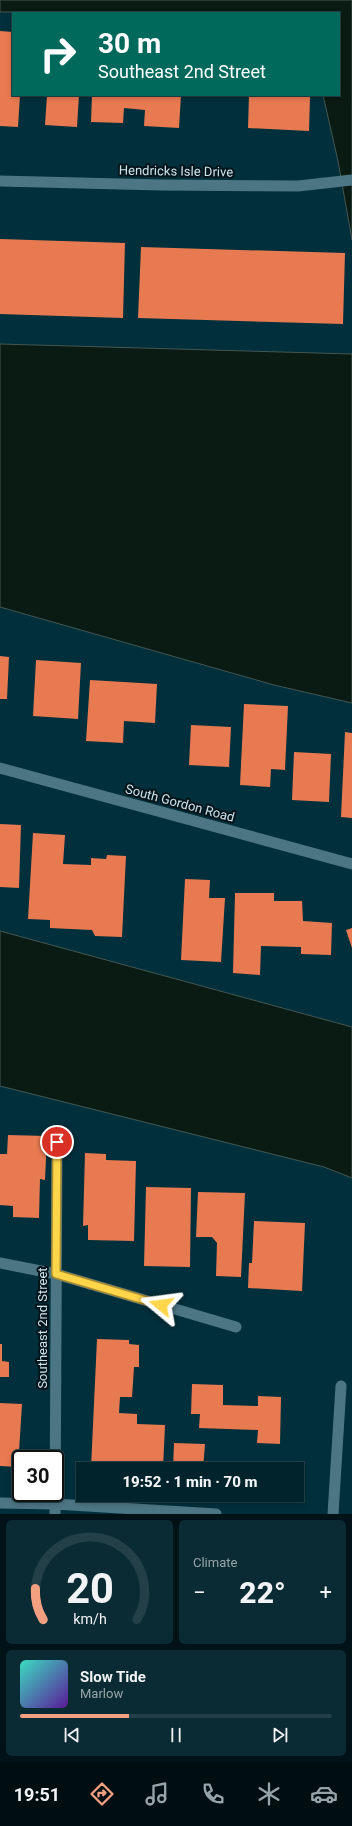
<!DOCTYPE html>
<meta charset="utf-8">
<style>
body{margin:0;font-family:Roboto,sans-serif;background:#0b2b34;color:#f1f3f6;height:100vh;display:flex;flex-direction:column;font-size:15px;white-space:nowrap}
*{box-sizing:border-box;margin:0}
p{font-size:13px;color:#96a4a9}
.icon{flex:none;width:22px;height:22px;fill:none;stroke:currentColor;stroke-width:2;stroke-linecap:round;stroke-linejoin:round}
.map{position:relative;height:1514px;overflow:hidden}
.sheet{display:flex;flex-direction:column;gap:6px;padding:6px;background:#011318;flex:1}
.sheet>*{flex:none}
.top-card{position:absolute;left:12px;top:12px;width:328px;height:84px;border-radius:0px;box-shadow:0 2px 6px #0003,0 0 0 1px #234048;background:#00695c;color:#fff;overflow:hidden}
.speed{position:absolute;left:12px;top:1450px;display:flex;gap:8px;font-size:20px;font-weight:700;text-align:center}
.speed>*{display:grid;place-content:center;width:52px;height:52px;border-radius:50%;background:#01232c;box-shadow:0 2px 6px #0003,0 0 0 1px #234048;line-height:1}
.speed .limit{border:2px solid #111;border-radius:6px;background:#fff;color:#111}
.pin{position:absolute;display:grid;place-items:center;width:34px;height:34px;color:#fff;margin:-17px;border:2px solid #fff;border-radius:50%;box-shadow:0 1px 4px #0007}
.me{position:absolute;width:44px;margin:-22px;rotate:286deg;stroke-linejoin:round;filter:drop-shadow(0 0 3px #0008)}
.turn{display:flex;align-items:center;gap:14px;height:84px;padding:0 20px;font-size:18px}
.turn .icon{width:52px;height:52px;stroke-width:2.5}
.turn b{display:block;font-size:28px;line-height:34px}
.big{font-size:30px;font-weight:800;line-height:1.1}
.sheet .card{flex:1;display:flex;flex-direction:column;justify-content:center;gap:6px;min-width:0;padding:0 14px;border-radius:6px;background:#0b2b34}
.sheet .dial{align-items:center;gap:0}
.dial svg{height:104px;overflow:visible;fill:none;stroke:#234048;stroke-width:7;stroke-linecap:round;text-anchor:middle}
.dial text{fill:#f1f3f6;stroke:none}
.song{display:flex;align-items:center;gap:12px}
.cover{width:48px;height:48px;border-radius:6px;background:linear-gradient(135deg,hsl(170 70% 55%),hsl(270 70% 35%))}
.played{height:4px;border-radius:2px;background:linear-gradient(90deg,#f3a081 35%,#234048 35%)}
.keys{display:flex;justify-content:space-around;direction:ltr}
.heat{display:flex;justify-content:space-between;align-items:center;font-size:22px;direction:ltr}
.sheet .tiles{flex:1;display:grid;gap:6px;grid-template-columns:1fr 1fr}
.card:last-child{grid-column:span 2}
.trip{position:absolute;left:76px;top:1462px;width:228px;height:40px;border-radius:0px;background:#01232c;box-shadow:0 2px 6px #0003,0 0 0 1px #234048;font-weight:800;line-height:40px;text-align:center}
.tabs{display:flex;height:64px;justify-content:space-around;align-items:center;background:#000e12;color:#96a4a9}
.tabs .icon{width:28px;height:28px}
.tabs .active{color:#f3a081}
.tabs b{font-size:18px;color:#f1f3f6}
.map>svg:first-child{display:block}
.water{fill:#091b12;stroke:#445753}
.building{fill:#e87a51}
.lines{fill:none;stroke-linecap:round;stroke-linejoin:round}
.minor{stroke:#4d7684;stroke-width:11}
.route-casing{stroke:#a68a30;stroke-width:10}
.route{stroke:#ffd54a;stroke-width:7}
.labels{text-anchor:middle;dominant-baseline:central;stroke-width:4;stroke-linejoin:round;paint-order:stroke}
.street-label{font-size:13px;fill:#cde3eb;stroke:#04141a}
</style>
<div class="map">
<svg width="352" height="1514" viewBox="0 0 352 1514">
<rect width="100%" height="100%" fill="#012f3b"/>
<path class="water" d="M0,0H352V240L338,161L323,95H339V13L0,12Z
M0,344L352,354V703L274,685L0,607Z
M0,931L352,1027V1178L324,1167L0,1086Z"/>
<path class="building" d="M0,31L13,32V95H20L18,127L0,126Z
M47,95H79L77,127L45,125Z
M92,95H181L179,128L144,126L145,110L124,108L123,123L91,122Z
M203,95H227V97Z
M249,95L310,97L309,131L248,128Z
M0,239L125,243L123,318L0,314Z
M141,247L345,253L343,324L138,318Z
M0,656L9,657L7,699H0Z
M36,660L81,663L78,719L33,716Z
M90,680L157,684L155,723L124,721L123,743L86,741Z
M244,704L288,706L285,770L271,769L270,787L240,785Z
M191,725L231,727L229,767L189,765Z
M345,732L352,733V818L341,817Z
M294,752L331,754L329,802L292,800Z
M0,824L21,825L19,888L0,887Z
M33,833L65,835L63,864L91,865V858L106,859L107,855L126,856L122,937L95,936L92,930L50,928V920L28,919Z
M185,879L210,880L209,898H225L221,962L181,960Z
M235,893H274V901H302L303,921L332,923L331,955L301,954V947L261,946L260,975L233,973Z
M352,928V948L346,930Z
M8,1135L47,1136L45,1180L40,1179L39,1218L13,1217V1206L0,1205V1154H7Z
M85,1153L106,1154V1160L136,1161L134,1241L88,1240V1225L83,1226Z
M146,1187L191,1188L190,1267L144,1266Z
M198,1192L245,1193L241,1277L216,1276L217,1243L212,1237H196Z
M254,1221L305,1223L302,1291L248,1288L249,1263H252Z
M97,1339L129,1340V1344L139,1345V1367H134L132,1397H120L119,1413L137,1414V1424L165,1425L163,1469L91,1468Z
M0,1344H2V1361L9,1362V1377H0Z
M192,1384L223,1385V1405L258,1406V1396L281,1397L280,1444L257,1443L258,1430L199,1428L200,1414H191Z
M0,1403L22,1404L18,1467L0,1466Z
M174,1443L205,1444L203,1469H173Z"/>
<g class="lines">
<path class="minor" d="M0,181L161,185L298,186L352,180
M0,768L352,864
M0,1263L56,1274L236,1327
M0,1503L55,1504L216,1514
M55,1514L57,1142
M333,1514L341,1386"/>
</g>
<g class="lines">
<g class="route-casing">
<path id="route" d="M57,1142L56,1274L161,1305"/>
</g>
<use href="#route" class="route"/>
</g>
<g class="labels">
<g class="street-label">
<text transform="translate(176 171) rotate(1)">Hendricks Isle Drive</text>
<text transform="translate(180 803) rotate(15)">South Gordon Road</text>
<text transform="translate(42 1328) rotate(-90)">Southeast 2nd Street</text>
</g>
</g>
</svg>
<div class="speed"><div class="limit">30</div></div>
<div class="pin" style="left:57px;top:1142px;background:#d93025"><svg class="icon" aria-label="arrive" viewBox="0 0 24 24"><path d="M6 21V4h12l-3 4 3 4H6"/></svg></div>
<svg class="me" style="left:161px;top:1305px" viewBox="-20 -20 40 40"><path d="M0-17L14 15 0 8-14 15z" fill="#ffd54a" stroke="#fff" stroke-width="4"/></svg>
<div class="trip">19:52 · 1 min · 70 m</div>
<div class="top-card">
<div class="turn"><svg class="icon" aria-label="right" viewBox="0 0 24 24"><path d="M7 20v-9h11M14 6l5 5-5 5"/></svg><div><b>30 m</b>Southeast 2nd Street</div></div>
</div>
</div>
<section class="sheet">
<div class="tiles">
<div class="card dial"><svg viewBox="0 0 100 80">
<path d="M14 69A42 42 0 1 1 86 69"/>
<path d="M14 69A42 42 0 0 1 8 45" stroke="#f3a081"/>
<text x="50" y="56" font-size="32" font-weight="700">20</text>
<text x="50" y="72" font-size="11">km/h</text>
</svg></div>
<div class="card"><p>Climate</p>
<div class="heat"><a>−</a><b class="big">22°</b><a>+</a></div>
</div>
<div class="card">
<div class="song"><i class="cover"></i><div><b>Slow Tide</b><p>Marlow</p></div></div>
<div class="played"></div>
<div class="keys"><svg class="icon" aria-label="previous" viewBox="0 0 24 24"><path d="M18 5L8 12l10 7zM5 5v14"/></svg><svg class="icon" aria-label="pause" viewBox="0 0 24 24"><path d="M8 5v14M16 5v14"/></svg><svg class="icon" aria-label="next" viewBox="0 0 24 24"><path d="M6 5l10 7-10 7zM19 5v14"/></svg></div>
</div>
</div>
</section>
<nav class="tabs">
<b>19:51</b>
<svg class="icon active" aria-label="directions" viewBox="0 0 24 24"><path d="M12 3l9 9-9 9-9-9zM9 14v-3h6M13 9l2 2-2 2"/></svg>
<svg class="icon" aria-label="music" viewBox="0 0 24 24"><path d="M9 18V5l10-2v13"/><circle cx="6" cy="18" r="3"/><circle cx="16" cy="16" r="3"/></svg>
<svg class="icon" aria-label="phone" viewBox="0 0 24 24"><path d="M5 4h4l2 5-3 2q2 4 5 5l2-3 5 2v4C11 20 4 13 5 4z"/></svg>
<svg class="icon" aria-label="climate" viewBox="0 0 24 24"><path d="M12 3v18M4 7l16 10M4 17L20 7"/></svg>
<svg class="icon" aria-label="car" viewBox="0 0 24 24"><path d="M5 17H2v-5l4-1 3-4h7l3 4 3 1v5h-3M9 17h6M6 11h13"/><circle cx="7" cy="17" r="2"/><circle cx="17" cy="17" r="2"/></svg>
</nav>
